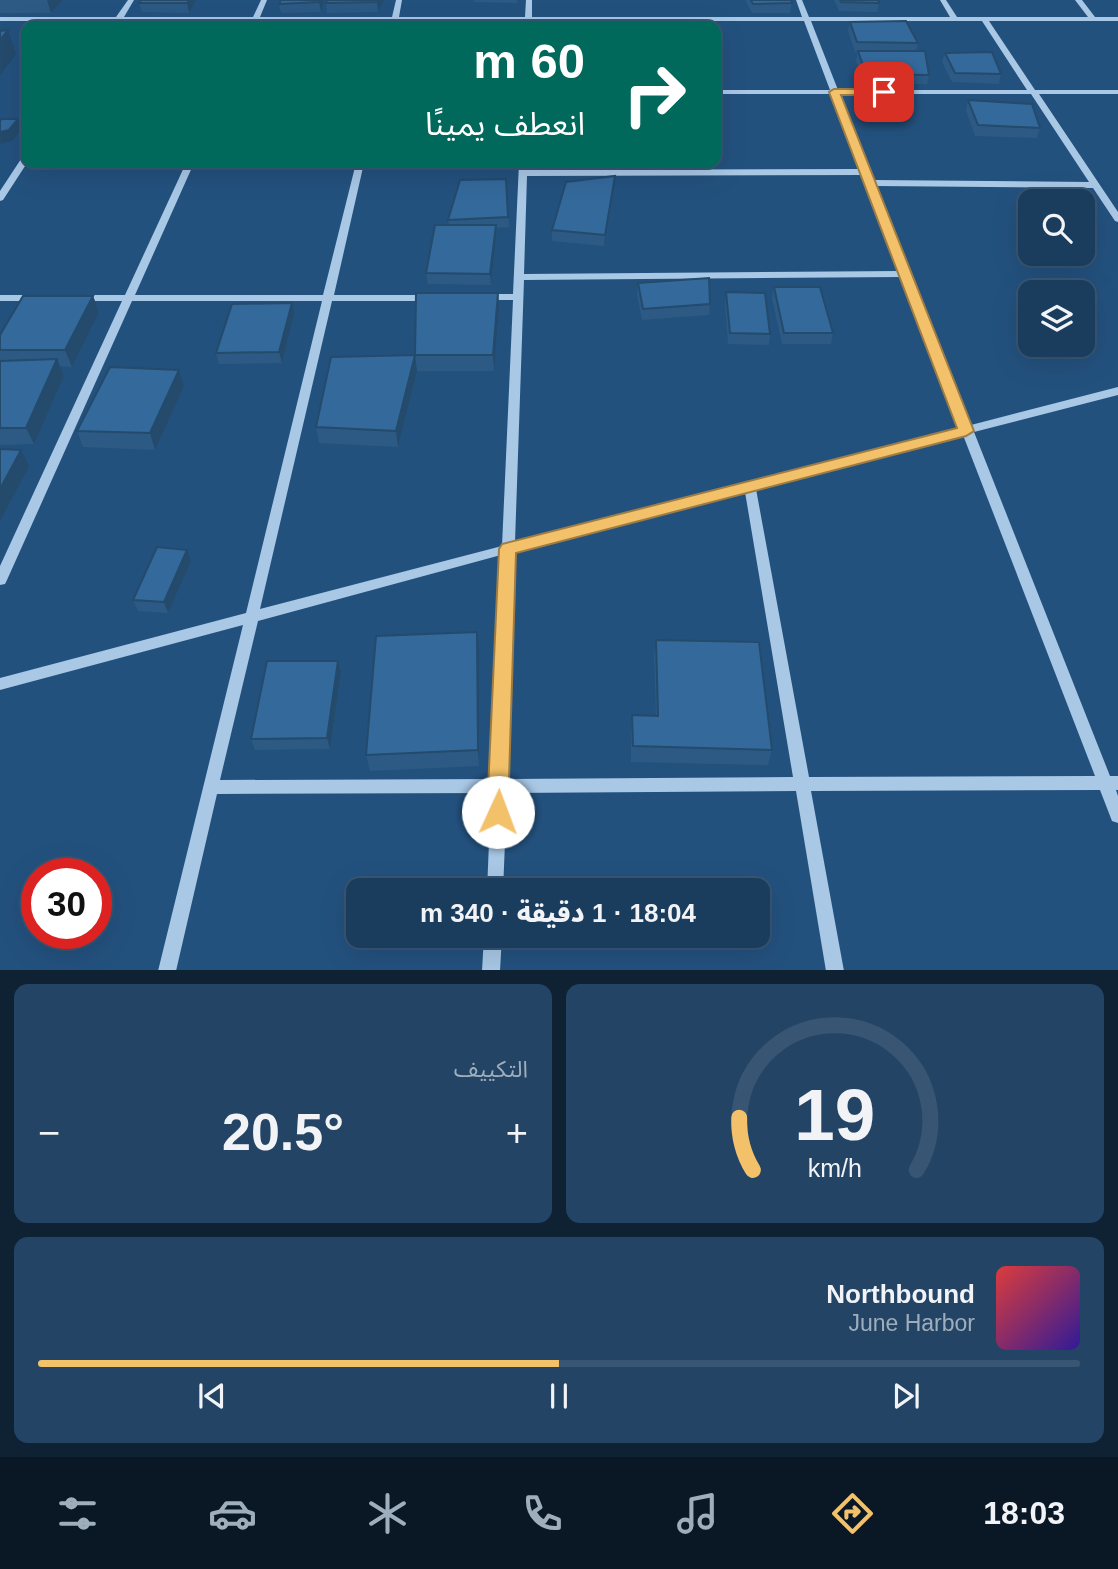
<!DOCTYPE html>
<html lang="ar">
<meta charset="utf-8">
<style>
body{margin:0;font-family:Helvetica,"Noto Sans Arabic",sans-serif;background:#234464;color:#f1f3f6;direction:rtl;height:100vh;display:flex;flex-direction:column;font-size:26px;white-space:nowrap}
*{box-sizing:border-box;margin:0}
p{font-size:23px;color:#9faebc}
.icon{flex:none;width:38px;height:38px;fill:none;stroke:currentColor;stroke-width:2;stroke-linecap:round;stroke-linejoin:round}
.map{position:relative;height:970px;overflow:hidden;direction:ltr}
.details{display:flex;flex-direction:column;gap:14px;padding:14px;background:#0e2234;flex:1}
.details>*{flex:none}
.top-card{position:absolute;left:21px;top:21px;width:700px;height:147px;border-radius:14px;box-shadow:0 7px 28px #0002,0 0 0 2px #385673;direction:rtl;background:#00695c;color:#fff;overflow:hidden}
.fabs{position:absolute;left:1018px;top:189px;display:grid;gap:14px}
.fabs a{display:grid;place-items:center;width:77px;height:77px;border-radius:14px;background:#1a3d5e;box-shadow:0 7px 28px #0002,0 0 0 2px #385673;font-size:35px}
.speed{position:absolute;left:21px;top:858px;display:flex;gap:14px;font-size:35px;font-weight:700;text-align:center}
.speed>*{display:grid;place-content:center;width:91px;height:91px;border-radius:50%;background:#1a3d5e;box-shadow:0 7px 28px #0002,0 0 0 2px #385673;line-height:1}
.speed .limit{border:10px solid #d22;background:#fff;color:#111}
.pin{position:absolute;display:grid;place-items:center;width:60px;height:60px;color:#fff;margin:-30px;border-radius:14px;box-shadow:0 4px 10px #0006}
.me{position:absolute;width:77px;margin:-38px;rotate:2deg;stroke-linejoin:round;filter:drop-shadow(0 0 5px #0008)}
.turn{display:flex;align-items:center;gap:24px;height:147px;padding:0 21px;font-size:32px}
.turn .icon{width:91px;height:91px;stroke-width:2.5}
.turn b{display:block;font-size:49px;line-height:60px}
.big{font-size:52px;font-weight:800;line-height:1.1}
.details .card{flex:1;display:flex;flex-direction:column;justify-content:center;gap:10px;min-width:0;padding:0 24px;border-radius:14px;background:#234464}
.details .dial{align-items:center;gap:0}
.dial svg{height:182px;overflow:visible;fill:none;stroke:#385673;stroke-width:7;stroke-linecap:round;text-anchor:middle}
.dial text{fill:#f1f3f6;stroke:none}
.song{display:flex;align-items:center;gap:21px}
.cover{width:84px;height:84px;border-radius:10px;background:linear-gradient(135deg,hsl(0 70% 55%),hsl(250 70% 35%))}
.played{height:7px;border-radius:4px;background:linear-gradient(90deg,#f2c16a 50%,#385673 50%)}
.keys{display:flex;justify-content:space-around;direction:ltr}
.heat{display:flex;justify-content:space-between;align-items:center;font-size:38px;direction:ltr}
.details .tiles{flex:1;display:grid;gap:14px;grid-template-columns:1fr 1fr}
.card:last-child{grid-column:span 2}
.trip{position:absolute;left:346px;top:878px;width:424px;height:70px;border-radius:14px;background:#1a3d5e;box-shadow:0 7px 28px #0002,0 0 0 2px #385673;font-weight:800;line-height:70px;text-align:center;direction:rtl}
.dock{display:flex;height:112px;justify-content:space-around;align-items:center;background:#0a1826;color:#9faebc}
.dock .icon{width:49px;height:49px}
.dock .active{color:#f2c16a}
.dock b{font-size:32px;color:#f1f3f6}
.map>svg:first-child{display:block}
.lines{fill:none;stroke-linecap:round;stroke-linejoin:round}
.minor{fill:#a8c8e6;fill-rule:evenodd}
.wall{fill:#2c5a85}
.shaded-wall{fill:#244a6c}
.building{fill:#33699b;stroke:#244a6c;stroke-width:2}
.route{fill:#f2c16a;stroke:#9d7d45;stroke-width:2}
</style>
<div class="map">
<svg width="1118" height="971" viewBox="0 0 1118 971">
<rect width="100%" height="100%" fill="#23517e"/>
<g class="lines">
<path class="minor" d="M128,0H134L124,17H253L261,0H267L260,17H392L396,0H402L399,17H525L526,0H532V17H802L796,0H802L809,17H950L940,0H946L957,17H1088L1075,0H1082L1095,17H1118V21H989L1035,90H1118V94H1039L1118,212V222L1115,221L1093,188L876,186L971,425L1118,387V395L974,432L1110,776H1118V790H1116L1118,796V823L1112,821L1100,790L811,791L844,971H826L796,791L507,793L503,891H487L491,793L217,794L176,971H158L243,625L0,690V678L246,613L322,301H132L7,580L5,584L0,585V566L122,301H77L72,298L77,295H125L186,163H194L135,295H323L356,163H364L334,295H433L438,298L433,301H332L260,609L502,546L513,300H483L478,297L483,294H513L519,163H527V170L861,169L832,94H716V90H830L804,21H532L531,26H525V21H398L396,26H390L391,21H258L254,25H251V21H121L116,25L112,23L114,21H0V17H116ZM811,21H982L1027,90H838ZM840,94H1031L1089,182L874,180ZM863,175L900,271L524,274L527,176ZM902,277L960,428L515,542L524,280ZM963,435L1095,776L809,777L756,489ZM745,492L793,777L507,779L515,552ZM501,555L492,779L220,780L258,621Z
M26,155L27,163L3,200L0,201V191L23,156Z
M0,295H38L43,298L38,301H0Z
M484,936H502L500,971H482Z"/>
</g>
<path class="wall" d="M0,0H63L51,13H0Z
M196,0L189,13L142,12L139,3Z
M281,0H324L321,12L281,13L279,4Z
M384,0L378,12L327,13L326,3Z
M474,0H517V3L474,2Z
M745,0H791L792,3L790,13H752Z
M834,0H878L879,3L877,12L839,11Z
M850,22L918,43L916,51L929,75L927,84H864L856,61L858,52H855L848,31Z
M945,53L1001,74L999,84L952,82L942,62Z
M968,100L1040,128L1037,138L975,136L966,110Z
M547,163H613V164Z
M615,176L614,186L604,246L552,241V230Z
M506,179L509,227L496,228V236L491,285L428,284L426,273L449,225L448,220Z
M638,283L710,304L709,315L642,320L637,294Z
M774,287L833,333L831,344H782L772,298Z
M726,292L770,334L769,345L728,344L725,303Z
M498,293L499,309L494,371H417L398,447L319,443L316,427Z
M93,296L99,312L72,367L60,366L64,376L34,444L0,445V335Z
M294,314L282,363L219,364L216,353Z
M179,370L184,386L155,450L83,447L77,431Z
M191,561L168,613L138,611L133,600Z
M656,640L772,750L768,765L631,762V731L632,715L656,716L654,656Z
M479,648V766L370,771L366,755Z
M338,661L341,672L330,749L255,750L251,739Z"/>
<path class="shaded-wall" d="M47,0H63L51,13Z
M189,0H196L189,13L187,3Z
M320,0H324L321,12L319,2Z
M379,0H384L378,12L377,2Z
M8,30L16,54L0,75V40Z
M18,119L22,129L13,140L0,144V132Z
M615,176L614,186L604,246L605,235Z
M496,225V236L491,285L490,274Z
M498,293L499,309L494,371L493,355Z
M93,296L99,312L72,367L65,350Z
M292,303L294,314L282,363L279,352Z
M415,355L417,371L398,447L396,431Z
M57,359L64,376L34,444L26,428Z
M179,370L184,386L155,450L150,433Z
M21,450L29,466L0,521V489Z
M187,550L191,561L168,613L164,602Z
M477,632L479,648V766L478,750Z
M338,661L341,672L330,749L327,738Z"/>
<path class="building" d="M141,0H189L187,3H139Z
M281,0H320L319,2L279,4Z
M327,0H379L377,2L326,3Z
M751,0H791L792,3L753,4Z
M840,0H878L879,3L841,2Z
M906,21L918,43L857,42L850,22Z
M8,30L0,40V31Z
M858,51H925L929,75L866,74Z
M992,52L1001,74L955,73L945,53Z
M968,100L1032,104L1040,128L978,125Z
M2,119H18L9,130L0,132V120Z
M615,176L605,235L552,230L566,182Z
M506,179L508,217L448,220L460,180Z
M435,225H496L490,274L426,273Z
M709,278L710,304L643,309L638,283Z
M774,287H820L833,333H784Z
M726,292L765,293L770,334L730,333Z
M416,293H498L493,355H415Z
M23,296H93L65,350H0V335Z
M292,303L279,352L216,353L232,304Z
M415,355L396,431L316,427L331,357Z
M57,359L26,428H0V361Z
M110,367L179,370L150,433L77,431Z
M0,449L21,450L0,489Z
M157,547L187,550L164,602L133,600Z
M477,632L478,750L366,755L376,636Z
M656,640L759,642L772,750L633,746L632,715L658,716Z
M267,661H338L327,738L251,739Z"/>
<path class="route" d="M834,89H884L889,92L884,95H841L974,431L966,436L516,553L508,812L505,819L498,821L490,819L487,812L499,549L502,544L957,428L829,92Z"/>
</svg>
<div class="fabs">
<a><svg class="icon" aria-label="search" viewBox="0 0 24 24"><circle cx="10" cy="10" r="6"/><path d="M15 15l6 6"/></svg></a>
<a><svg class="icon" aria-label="layers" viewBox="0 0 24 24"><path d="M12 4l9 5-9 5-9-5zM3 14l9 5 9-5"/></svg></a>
</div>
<div class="speed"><div class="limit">30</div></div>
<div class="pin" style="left:884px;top:92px;background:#d93025"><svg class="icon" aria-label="arrive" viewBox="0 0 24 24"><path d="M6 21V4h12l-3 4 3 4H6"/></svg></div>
<svg class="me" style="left:498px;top:812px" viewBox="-20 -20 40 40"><circle r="19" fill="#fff"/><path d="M0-13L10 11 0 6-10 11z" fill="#f2c16a"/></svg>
<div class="trip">18:04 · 1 دقيقة · 340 m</div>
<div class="top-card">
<div class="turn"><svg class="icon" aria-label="right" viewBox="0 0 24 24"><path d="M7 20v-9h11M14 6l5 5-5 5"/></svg><div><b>60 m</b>انعطف يمينًا</div></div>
</div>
</div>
<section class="details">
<div class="tiles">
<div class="card dial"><svg viewBox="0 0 100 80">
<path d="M14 69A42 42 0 1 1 86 69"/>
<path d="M14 69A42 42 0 0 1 8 46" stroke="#f2c16a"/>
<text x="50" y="56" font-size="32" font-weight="700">19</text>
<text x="50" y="72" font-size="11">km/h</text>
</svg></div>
<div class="card"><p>التكييف</p>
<div class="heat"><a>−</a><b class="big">20.5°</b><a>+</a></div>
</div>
<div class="card">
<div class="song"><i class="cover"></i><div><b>Northbound</b><p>June Harbor</p></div></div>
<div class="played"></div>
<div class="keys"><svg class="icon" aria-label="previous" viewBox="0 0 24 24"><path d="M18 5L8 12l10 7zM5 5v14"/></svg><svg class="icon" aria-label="pause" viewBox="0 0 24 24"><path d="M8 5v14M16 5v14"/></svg><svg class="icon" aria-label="next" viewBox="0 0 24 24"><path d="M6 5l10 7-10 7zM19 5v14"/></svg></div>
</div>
</div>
</section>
<nav class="dock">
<b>18:03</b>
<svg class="icon active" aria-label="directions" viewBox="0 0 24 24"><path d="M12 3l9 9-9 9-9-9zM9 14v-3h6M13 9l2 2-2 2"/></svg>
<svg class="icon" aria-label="music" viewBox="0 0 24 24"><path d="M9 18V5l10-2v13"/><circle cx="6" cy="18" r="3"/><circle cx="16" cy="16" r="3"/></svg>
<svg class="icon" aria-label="phone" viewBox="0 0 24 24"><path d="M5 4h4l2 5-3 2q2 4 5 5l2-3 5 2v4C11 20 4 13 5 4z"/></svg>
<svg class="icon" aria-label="climate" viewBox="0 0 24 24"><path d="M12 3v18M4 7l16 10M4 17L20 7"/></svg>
<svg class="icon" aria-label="car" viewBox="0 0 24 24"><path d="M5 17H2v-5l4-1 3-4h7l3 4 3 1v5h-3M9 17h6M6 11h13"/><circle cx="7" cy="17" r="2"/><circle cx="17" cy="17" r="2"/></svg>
<svg class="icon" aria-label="filters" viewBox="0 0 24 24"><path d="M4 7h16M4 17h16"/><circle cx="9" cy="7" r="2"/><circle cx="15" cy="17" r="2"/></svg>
</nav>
